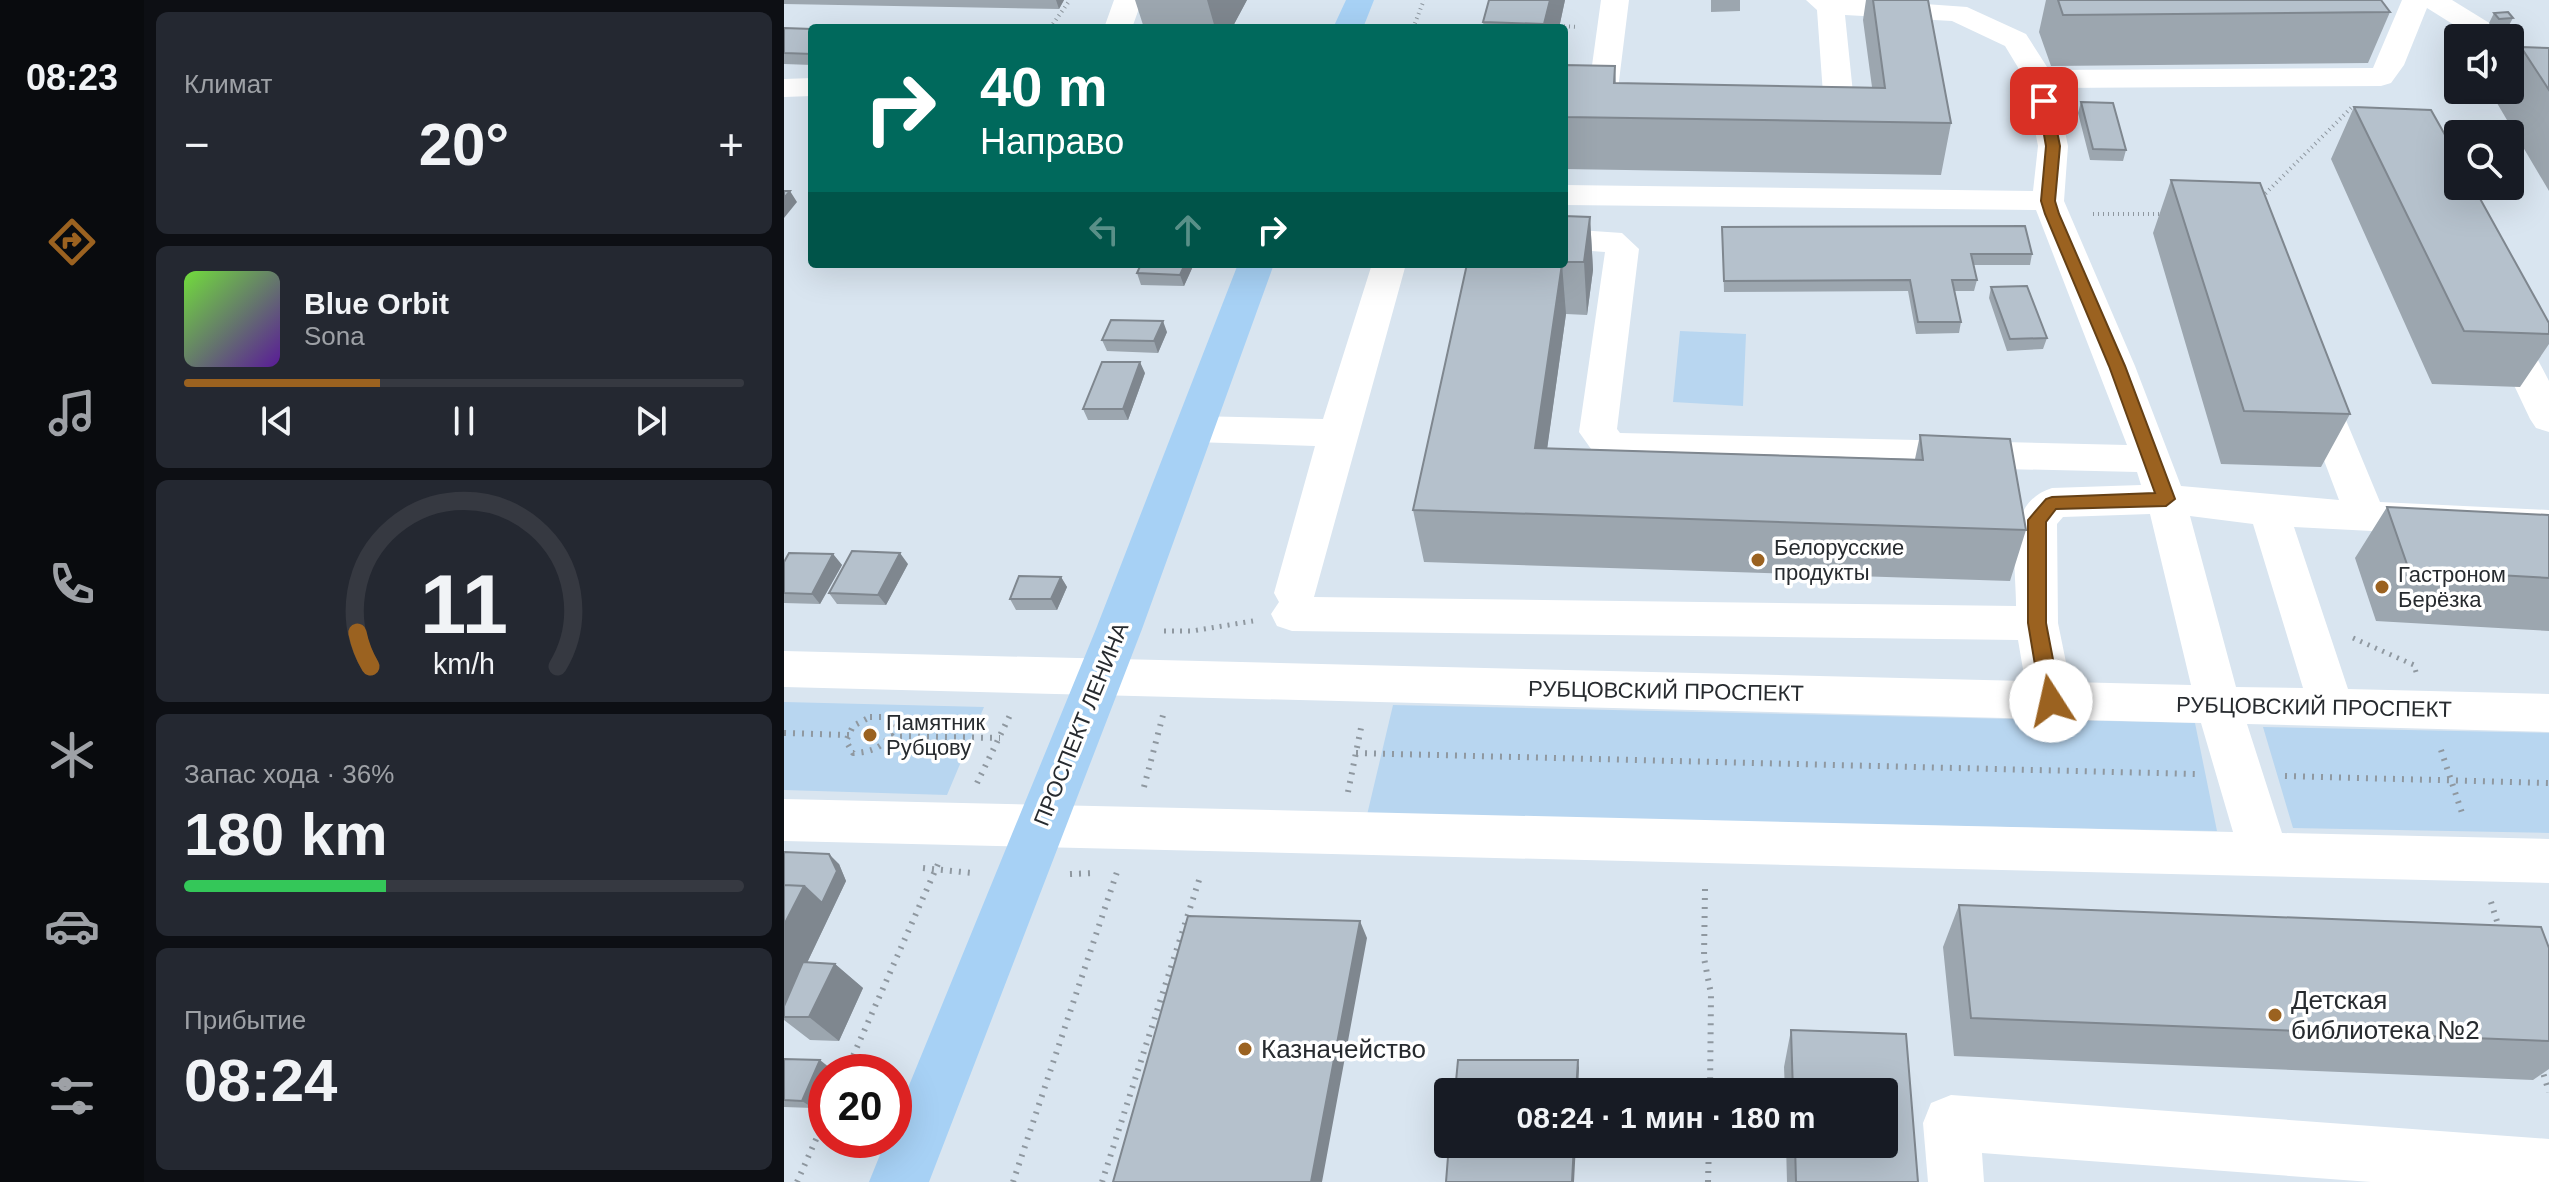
<!DOCTYPE html>
<html lang="ru">
<meta charset="utf-8">
<style>
body{margin:0;font-family:Helvetica,sans-serif;background:#242831;color:#f1f3f6;height:100vh;display:flex;flex-direction:column;font-size:30px;white-space:nowrap}
*{box-sizing:border-box;margin:0}
p{font-size:26px;color:#9ea1a6}
.icon{flex:none;width:44px;height:44px;fill:none;stroke:currentColor;stroke-width:2;stroke-linecap:round;stroke-linejoin:round}
.map{position:relative;flex:1;overflow:hidden}
.drawer{display:flex;flex-direction:column;gap:12px;padding:12px;background:#0d0f14;width:640px}
.drawer>*{flex:none}
.guide{position:absolute;left:24px;top:24px;width:760px;height:244px;border-radius:8px;box-shadow:0 8px 32px #0002;background:#00695c;color:#fff;overflow:hidden}
.controls{position:absolute;left:1660px;top:24px;display:grid;gap:16px}
.controls a{display:grid;place-items:center;width:80px;height:80px;border-radius:8px;background:#171b24;box-shadow:0 8px 32px #0002;font-size:40px}
.speed{position:absolute;left:24px;top:1054px;display:flex;gap:16px;font-size:40px;font-weight:700;text-align:center}
.speed>*{display:grid;place-content:center;width:104px;height:104px;border-radius:50%;background:#171b24;box-shadow:0 8px 32px #0002;line-height:1}
.speed .limit{border:12px solid #d22;background:#fff;color:#111}
.pin{position:absolute;display:grid;place-items:center;width:68px;height:68px;color:#fff;margin:-34px;border-radius:16px;box-shadow:0 4px 12px #0006}
.me{position:absolute;width:88px;margin:-44px;rotate:350deg;stroke-linejoin:round;filter:drop-shadow(0 0 6px #0008)}
.turn{display:flex;align-items:center;gap:28px;height:168px;padding:0 40px;font-size:36px}
.turn .icon{width:104px;height:104px;stroke-width:2.5}
.turn b{display:block;font-size:56px;line-height:68px}
.lanes{display:flex;align-items:center;height:76px;padding:0 40px;background:#0003;justify-content:center;gap:40px;direction:ltr}
.lanes .off{opacity:.35}
.big{font-size:60px;font-weight:700;line-height:1.1}
.drawer .tile{flex:1;display:flex;flex-direction:column;justify-content:center;gap:12px;min-width:0;padding:0 28px;border-radius:12px;background:#242831}
.drawer .dial{align-items:center;gap:0}
.dial svg{height:208px;overflow:visible;fill:none;stroke:#363941;stroke-width:7;stroke-linecap:round;text-anchor:middle}
.dial text{fill:#f1f3f6;stroke:none}
.song{display:flex;align-items:center;gap:24px}
.cover{width:96px;height:96px;border-radius:12px;background:linear-gradient(135deg,hsl(100 70% 55%),hsl(270 70% 35%))}
.played{height:8px;border-radius:4px;background:linear-gradient(90deg,#9b6220 35%,#363941 35%)}
.keys{display:flex;justify-content:space-around;direction:ltr}
.heat{display:flex;justify-content:space-between;align-items:center;font-size:44px;direction:ltr}
.charge{height:12px;border-radius:6px;background:linear-gradient(90deg,#34c759 36%,#363941 0)}
.trip{position:absolute;left:650px;top:1078px;width:464px;height:80px;border-radius:8px;background:#171b24;box-shadow:0 8px 32px #0002;font-weight:700;line-height:80px;text-align:center}
main{display:flex;flex:1;min-height:0}
.dock{display:flex;flex-direction:column;width:144px;justify-content:space-around;align-items:center;background:#090b0e;color:#9ea1a6}
.dock .icon{width:56px;height:56px}
.dock .selected{color:#9b6220}
.dock b{font-size:36px;color:#f1f3f6}
.map>svg:first-child{display:block}
.green{fill:#b8d6f0}
.lines{fill:none;stroke-linecap:round;stroke-linejoin:round}
.path-far2{stroke:#8f98a0;stroke-width:4;stroke-dasharray:1 4;stroke-linecap:butt}
.path-far1{stroke:#8f98a0;stroke-width:5;stroke-dasharray:2 6;stroke-linecap:butt}
.path{stroke:#8f98a0;stroke-width:6;stroke-dasharray:2 7;stroke-linecap:butt}
.minor{fill:#fff;fill-rule:evenodd}
.major{fill:#a7d1f5;fill-rule:evenodd}
.wall{fill:#9ca6af}
.shaded-wall{fill:#7f878f}
.building{fill:#b5c1cc;stroke:#7f878f;stroke-width:2}
.route{fill:#9b6220;stroke:#654015;stroke-width:2}
.poi-dot{fill:#9b6220;stroke:#fff;stroke-width:3}
.labels{text-anchor:middle;dominant-baseline:central;stroke-width:7;stroke-linejoin:round;paint-order:stroke}
.poi-label{font-size:22px;fill:#272b2f;stroke:#fff;text-anchor:start}
.street-label{font-size:22px;fill:#272b2f;stroke:#fff}
.near-poi-label{font-size:26px;fill:#272b2f;stroke:#fff;text-anchor:start}
</style>
<main>
<nav class="dock">
<b>08:23</b>
<svg class="icon selected" aria-label="directions" viewBox="0 0 24 24"><path d="M12 3l9 9-9 9-9-9zM9 14v-3h6M13 9l2 2-2 2"/></svg>
<svg class="icon" aria-label="music" viewBox="0 0 24 24"><path d="M9 18V5l10-2v13"/><circle cx="6" cy="18" r="3"/><circle cx="16" cy="16" r="3"/></svg>
<svg class="icon" aria-label="phone" viewBox="0 0 24 24"><path d="M5 4h4l2 5-3 2q2 4 5 5l2-3 5 2v4C11 20 4 13 5 4z"/></svg>
<svg class="icon" aria-label="climate" viewBox="0 0 24 24"><path d="M12 3v18M4 7l16 10M4 17L20 7"/></svg>
<svg class="icon" aria-label="car" viewBox="0 0 24 24"><path d="M5 17H2v-5l4-1 3-4h7l3 4 3 1v5h-3M9 17h6M6 11h13"/><circle cx="7" cy="17" r="2"/><circle cx="17" cy="17" r="2"/></svg>
<svg class="icon" aria-label="filters" viewBox="0 0 24 24"><path d="M4 7h16M4 17h16"/><circle cx="9" cy="7" r="2"/><circle cx="15" cy="17" r="2"/></svg>
</nav>
<section class="drawer">
<div class="tile"><p>Климат</p>
<div class="heat"><a>−</a><b class="big">20°</b><a>+</a></div>
</div>
<div class="tile">
<div class="song"><i class="cover"></i><div><b>Blue Orbit</b><p>Sona</p></div></div>
<div class="played"></div>
<div class="keys"><svg class="icon" aria-label="previous" viewBox="0 0 24 24"><path d="M18 5L8 12l10 7zM5 5v14"/></svg><svg class="icon" aria-label="pause" viewBox="0 0 24 24"><path d="M8 5v14M16 5v14"/></svg><svg class="icon" aria-label="next" viewBox="0 0 24 24"><path d="M6 5l10 7-10 7zM19 5v14"/></svg></div>
</div>
<div class="tile dial"><svg viewBox="0 0 100 80">
<path d="M14 69A42 42 0 1 1 86 69"/>
<path d="M14 69A42 42 0 0 1 9 56" stroke="#9b6220"/>
<text x="50" y="56" font-size="32" font-weight="700">11</text>
<text x="50" y="72" font-size="11">km/h</text>
</svg></div>
<div class="tile"><p>Запас хода · 36%</p><b class="big">180 km</b><div class="charge"></div></div>
<div class="tile"><p>Прибытие</p><b class="big">08:24</b></div>
</section>
<div class="map">
<svg width="1765" height="1182" viewBox="0 0 1765 1182">
<rect width="100%" height="100%" fill="#d9e5f0"/>
<path class="green" d="M896,331L962,334L959,406L889,402Z
M0,702L200,707L163,795L0,790Z
M609,705L1411,723L1433,831L583,815Z
M1479,727L1765,733V833L1509,828Z"/>
<g class="lines">
<path class="path-far2" d="M775,26L794,27
M266,28L286,0
M629,28L640,0
M1478,197L1567,108
M1309,214H1379"/>
<path class="path-far1" d="M380,631H408L469,621
M1569,638L1630,665L1632,672"/>
<path class="path" d="M86,717H103L111,727C102,746 90,752 69,753L62,741L69,726Z
M0,733L65,735
M107,736L216,738
M1657,750L1679,816
M572,753L1411,774
M1501,776L1765,783
M193,783L227,713
M360,787L379,715
M564,792L578,723
M139,868L188,873
M286,874L312,873
M921,889L920,958L927,994L926,1092
M1707,902L1716,931
M1757,1066L1765,1092
M62,1072L154,864
M13,1182L42,1117
M229,1182L334,869
M318,1182L417,874
M924,1182L925,1144"/>
<path class="minor" d="M330,0H358L348,28H320Z
M817,0H845L834,89L829,95L780,97V79L806,80Z
M1022,0H1085L1183,7L1242,34L1265,70L1589,68L1618,0H1668L1720,32L1724,38H1691L1643,8L1620,65L1607,83L1597,86L1272,88L1284,146L1280,201L1351,366L1397,486L1555,500L1513,389L1518,380L1531,376L1544,380L1549,389L1596,502L1765,510V540L1510,527L1564,689L1765,694V732L1463,724L1498,833L1765,839V883L0,841V799L1449,832L1417,723L0,687V651L1241,681L1234,640L508,631L493,626L487,614L495,602L490,593L531,446L410,442L397,438L391,429L397,420L410,416L539,419L588,264H622L530,597L1232,606C1232,565 1219,503 1268,488L1357,485L1353,472L826,460L812,456L795,432L821,252L780,249V229L838,233L855,249L833,429L836,433L1343,445L1252,210L780,205V185L1249,191L1254,146L1241,79L1221,46L1168,21L1061,15L1070,103L1065,109H1003L998,103L1003,97L1039,94L1033,10ZM1366,514L1407,685L1286,682L1274,623L1273,524L1279,517ZM1406,516L1469,524L1519,688L1452,687Z
M28,78V96L0,97V79Z
M1720,314L1732,318L1765,381V432L1752,428L1746,419L1702,326L1708,318Z
M1167,1095L1765,1139V1182H1587L1198,1153L1200,1182H1144L1139,1123L1147,1103Z"/>
<path class="major" d="M562,0H590L579,28H549Z
M454,264H490L358,629L145,1182H85L102,1140H110V1122L312,629Z"/>
</g>
<path class="wall" d="M0,0H280L275,9L0,4Z
M351,0H463L448,28H360Z
M705,0H781L775,28H700L699,22Z
M927,0H956V11L927,12Z
M1082,0H1144L1167,123L1157,175L780,169V65L831,66L832,84L1088,87L1079,20Z
M1262,0H1597L1606,12L1584,63L1267,66L1255,32Z
M1710,13L1729,18L1723,29H1709L1705,23Z
M0,28L28,29V65L0,64Z
M1737,47L1765,48V191L1710,98L1715,90H1726V68Z
M1297,102L1342,150L1339,161L1306,160L1294,113Z
M1570,107L1765,323V344L1736,387L1648,384L1547,159Z
M1387,180L1566,414L1537,467L1437,464L1369,233Z
M780,216L806,217L809,270L803,315L782,314L763,448L1131,459L1136,435L1242,530L1226,581L640,562L629,510L683,264H780Z
M938,227L1248,254L1246,265H1189L1193,280L1190,291H1170L1177,322L1175,333L1132,334L1124,291L940,292Z
M357,264H410L400,286L357,285L353,273Z
M1207,287L1263,338L1259,349L1223,351L1205,298Z
M383,332L374,353L323,351L318,340Z
M361,373L344,420H304L299,409Z
M1603,507L1765,515V631L1592,621L1571,558Z
M49,554L58,565L36,604L0,603V562Z
M124,564L102,605L53,604L45,593Z
M277,577L283,587L273,610H232L226,599Z
M0,852L55,864L62,881L23,963L51,964L79,988L55,1041L26,1040L0,1020Z
M1175,905L1765,948V1069L1749,1080L1170,1056L1159,947Z
M1007,1030L1122,1034L1134,1182H1003L1002,1144H1100V1092H1001L1000,1067Z
M0,1059L46,1068L45,1072H42L29,1108L0,1107Z"/>
<path class="shaded-wall" d="M272,0H280L275,9Z
M423,0H463L448,28H431Z
M766,0H781L775,28H761L760,24Z
M6,191L13,202L0,218V198Z
M806,217L809,270L803,315L800,262Z
M401,264H410L400,286L396,275Z
M778,264L782,314L756,500L751,448Z
M379,321L383,332L374,353L370,341Z
M356,362L361,373L344,420L339,409Z
M116,553L124,564L102,605L94,595Z
M49,554L58,565L36,604L28,594Z
M277,577L283,587L273,610L267,599Z
M45,854L55,864L62,881L0,1011V925L20,886Z
M576,921L583,938L538,1182H527Z
M51,964L79,988L55,1041L25,1017Z
M36,1060L46,1068L45,1072H42V1078L29,1108L18,1101Z
M794,1060L795,1068L794,1092H792Z
M790,1144H792L790,1182H788Z"/>
<path class="building" d="M705,0H766L760,24L699,22Z
M1089,0H1144L1167,123L780,117V65L831,66L830,83L1101,88Z
M1274,0H1597L1606,12L1279,15Z
M1724,12L1729,18L1715,19L1710,13Z
M0,28L28,29V54L0,53Z
M1737,47L1765,48V90Z
M1297,102L1329,103L1342,150L1309,149Z
M1570,107L1647,110L1674,158V186H1689L1765,323V334L1680,331Z
M1387,180L1476,183L1566,414L1460,411Z
M0,191H6L0,198Z
M780,216L806,217L800,262H780Z
M1241,226L1248,254H1187L1193,280H1168L1177,322H1134L1126,280L940,281L938,227Z
M357,264H401L396,275L353,273Z
M683,264H778L751,448L1139,460L1136,435L1226,439L1242,530L629,510Z
M1243,286L1263,338L1226,339L1207,287Z
M327,320L379,321L370,341L318,340Z
M318,362H356L339,409H299Z
M1603,507L1765,515V578L1625,570Z
M68,551L116,553L94,595L45,593Z
M5,553L49,554L28,594L0,593V562Z
M235,576L277,577L267,599H226Z
M0,852L45,854L53,871L38,903L20,886L0,885Z
M0,885L20,886L0,925Z
M1175,905L1757,927L1765,948V1041L1187,1018Z
M404,916L576,921L527,1182H329Z
M19,962L51,964L25,1017H0V1006Z
M1007,1030L1122,1034L1134,1182H1012L1011,1144H1100V1092H1009Z
M0,1059L36,1060L18,1101L0,1100Z
M674,1060H794L792,1092H671Z
M665,1144H790L788,1182H662Z"/>
<path class="route" d="M1260,97L1267,101L1276,146L1271,201L1275,214L1341,366L1391,499L1382,506L1272,509L1262,522V623L1277,701L1267,709L1257,701L1244,623V520L1262,499L1268,497L1371,493L1325,366L1261,214L1257,201L1262,146L1254,101Z"/>
<g class="poi-dot">
<circle cx="974" cy="560" r="8"/>
<circle cx="1598" cy="587" r="8"/>
<circle cx="86" cy="735" r="8"/>
<circle cx="1491" cy="1015" r="8"/>
<circle cx="461" cy="1049" r="8"/>
</g>
<g class="labels">
<g class="poi-label">
<text x="990" y="547">Белорусские<tspan x="990" dy="25">продукты</tspan></text>
<text x="1614" y="574">Гастроном<tspan x="1614" dy="25">Берёзка</tspan></text>
<text x="102" y="722">Памятник<tspan x="102" dy="25">Рубцову</tspan></text>
</g>
<g class="street-label">
<text transform="translate(882 691) rotate(1)">РУБЦОВСКИЙ ПРОСПЕКТ</text>
<text transform="translate(1530 707) rotate(1)">РУБЦОВСКИЙ ПРОСПЕКТ</text>
<text transform="translate(297 724) rotate(-68)">ПРОСПЕКТ ЛЕНИНА</text>
</g>
<g class="near-poi-label">
<text x="1507" y="1000">Детская<tspan x="1507" dy="30">библиотека №2</tspan></text>
<text x="477" y="1049">Казначейство</text>
</g>
</g>
</svg>
<div class="controls">
<a><svg class="icon" aria-label="sound" viewBox="0 0 24 24"><path d="M4 9h4l5-4v14l-5-4H4zM17 9q2 3 0 6"/></svg></a>
<a><svg class="icon" aria-label="search" viewBox="0 0 24 24"><circle cx="10" cy="10" r="6"/><path d="M15 15l6 6"/></svg></a>
</div>
<div class="speed"><div class="limit">20</div></div>
<div class="pin" style="left:1260px;top:101px;background:#d93025"><svg class="icon" aria-label="arrive" viewBox="0 0 24 24"><path d="M6 21V4h12l-3 4 3 4H6"/></svg></div>
<svg class="me" style="left:1267px;top:701px" viewBox="-20 -20 40 40"><circle r="19" fill="#fff"/><path d="M0-13L10 11 0 6-10 11z" fill="#9b6220"/></svg>
<div class="trip">08:24 · 1 мин · 180 m</div>
<div class="guide">
<div class="turn"><svg class="icon" aria-label="right" viewBox="0 0 24 24"><path d="M7 20v-9h11M14 6l5 5-5 5"/></svg><div><b>40 m</b>Направо</div></div>
<div class="lanes"><svg class="icon off" aria-label="left" viewBox="0 0 24 24"><path d="M17 20v-9H6M10 6l-5 5 5 5"/></svg><svg class="icon off" aria-label="ahead" viewBox="0 0 24 24"><path d="M12 20V5M6 11l6-6 6 6"/></svg><svg class="icon" aria-label="right" viewBox="0 0 24 24"><path d="M7 20v-9h11M14 6l5 5-5 5"/></svg></div>
</div>
</div>
</main>
